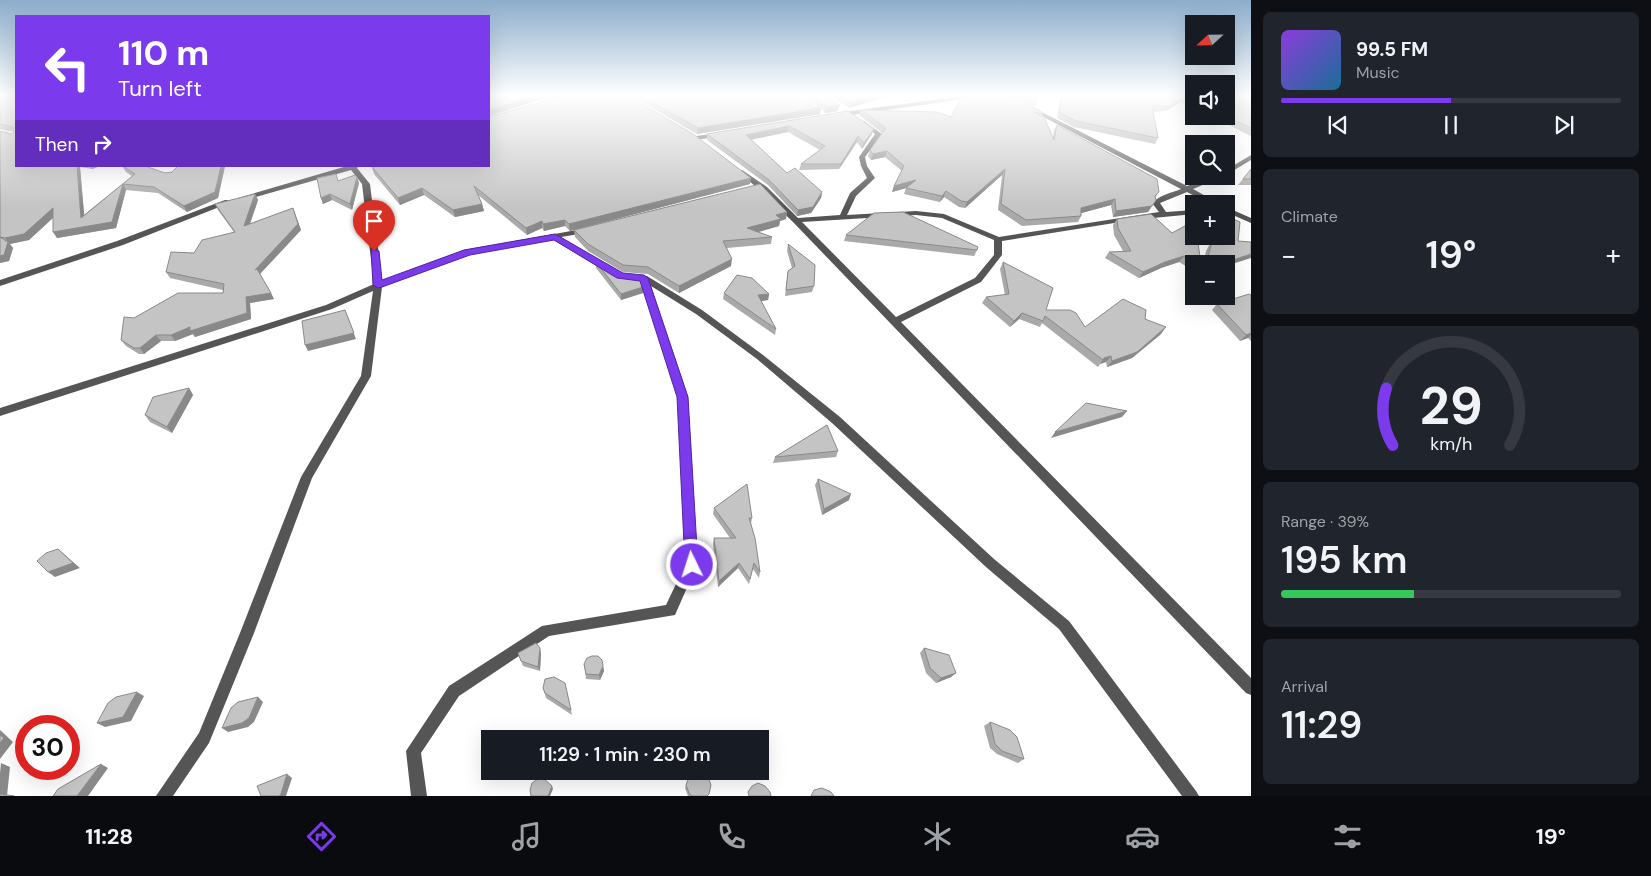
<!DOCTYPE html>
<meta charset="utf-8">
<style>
body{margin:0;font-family:"DM Sans",sans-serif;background:#20242c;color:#f1f3f6;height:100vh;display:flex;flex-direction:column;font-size:19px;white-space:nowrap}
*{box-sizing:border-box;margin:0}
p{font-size:16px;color:#9ea1a6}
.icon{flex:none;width:28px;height:28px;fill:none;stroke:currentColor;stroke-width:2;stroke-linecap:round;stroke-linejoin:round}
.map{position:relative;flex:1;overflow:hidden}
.details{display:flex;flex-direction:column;gap:12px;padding:12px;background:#0d0f14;width:400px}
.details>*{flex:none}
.top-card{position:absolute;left:15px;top:15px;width:475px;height:152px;border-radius:0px;box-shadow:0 5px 20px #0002;background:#7c3aed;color:#fff;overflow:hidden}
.needle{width:32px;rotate:248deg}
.controls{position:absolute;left:1185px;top:15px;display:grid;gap:10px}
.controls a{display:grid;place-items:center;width:50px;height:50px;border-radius:0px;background:#171b24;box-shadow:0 5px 20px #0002;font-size:25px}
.speed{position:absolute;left:15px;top:715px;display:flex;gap:10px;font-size:25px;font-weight:700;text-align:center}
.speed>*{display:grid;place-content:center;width:65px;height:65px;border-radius:50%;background:#171b24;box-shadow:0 5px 20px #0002;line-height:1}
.speed .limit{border:8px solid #d22;background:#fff;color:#111}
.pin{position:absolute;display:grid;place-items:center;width:42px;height:42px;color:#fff;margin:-51px -21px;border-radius:50% 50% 50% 0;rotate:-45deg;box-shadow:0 0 5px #0007}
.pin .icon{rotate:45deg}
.me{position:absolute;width:55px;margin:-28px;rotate:356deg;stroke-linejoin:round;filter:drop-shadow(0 0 4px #0008)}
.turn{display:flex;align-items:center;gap:18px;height:105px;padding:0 20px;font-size:22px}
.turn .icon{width:65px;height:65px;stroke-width:2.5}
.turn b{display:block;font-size:35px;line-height:42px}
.then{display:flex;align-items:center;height:48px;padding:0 20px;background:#0003;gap:10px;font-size:19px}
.big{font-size:38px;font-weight:600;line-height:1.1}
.details .widget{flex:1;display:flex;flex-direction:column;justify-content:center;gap:8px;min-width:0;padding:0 18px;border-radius:8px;background:#20242c}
.details .dial{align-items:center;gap:0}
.dial svg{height:130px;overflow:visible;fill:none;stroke:#363941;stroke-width:7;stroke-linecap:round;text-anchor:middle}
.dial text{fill:#f1f3f6;stroke:none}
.song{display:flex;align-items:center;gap:15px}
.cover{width:60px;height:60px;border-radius:8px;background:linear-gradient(135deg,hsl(270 70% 55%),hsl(200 70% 35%))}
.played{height:5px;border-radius:2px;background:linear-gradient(90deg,#7c3aed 50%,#363941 50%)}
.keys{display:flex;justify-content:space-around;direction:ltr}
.heat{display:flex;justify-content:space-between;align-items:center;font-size:28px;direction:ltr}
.charge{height:8px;border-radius:4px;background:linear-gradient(90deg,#34c759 39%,#363941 0)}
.trip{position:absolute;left:481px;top:730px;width:288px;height:50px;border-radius:0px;background:#171b24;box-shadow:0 5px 20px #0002;font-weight:600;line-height:50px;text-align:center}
.tab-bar{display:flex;height:80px;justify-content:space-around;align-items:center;background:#090b0e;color:#9ea1a6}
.tab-bar .icon{width:35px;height:35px}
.tab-bar .on{color:#7c3aed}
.tab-bar b{font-size:22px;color:#f1f3f6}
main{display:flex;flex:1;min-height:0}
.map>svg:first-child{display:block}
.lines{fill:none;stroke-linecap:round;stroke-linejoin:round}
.minor{fill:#555;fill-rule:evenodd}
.wall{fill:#a9a9a9}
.shaded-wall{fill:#898989}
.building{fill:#c4c4c4;stroke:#898989}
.route{fill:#7c3aed;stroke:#51269a}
</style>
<main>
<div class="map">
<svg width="1251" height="796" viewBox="0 0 1251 796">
<rect width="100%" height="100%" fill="#fff"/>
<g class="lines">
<path class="minor" d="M963,96H975L972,98L836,117L833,115L836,113Z
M1028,107H1032L1187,186L1214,176H1224L1193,189L1220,204H1210L1187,192L1160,203L1166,212L1194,210V214L1133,220L1002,241V255L981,282L901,322L1251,678V695L1246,693L793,222L761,191L737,171L742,170L767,187L798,218L840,215L850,193L867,178L861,166L859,157L875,134L862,124L861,123L864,121L882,134L865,157L867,166L875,178L856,196L847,215L916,211L944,214L999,237L1159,212L1152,203C1160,195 1171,193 1181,189L1028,109ZM916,215L942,218L994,240V255L975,278L896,317L802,222Z
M719,133L722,135L721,136L696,140L693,138L696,136Z
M1251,155V160L1226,175V170Z
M347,166H359L357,168L370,184L382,281L464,250L588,228L592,230L591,232L561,237L622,274L647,276L702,310L763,355L840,417L994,559L1069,621L1196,791L1199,796H1182L1059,629L986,567L832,423L757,359L696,314L651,286L688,397L697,565L675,615L549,636L459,696L421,753L427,796H411L406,751L449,686L542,626L666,605L685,565L678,397L641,280L617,278L552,239L469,254L382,287L371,376L312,478L254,633L209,743L173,796H156L199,733L240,633L301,477L361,376L373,291L332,309L0,416V408L326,305L374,284L362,184L351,170L245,200H239L238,198Z
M225,200H231L232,202L123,245L0,286V280L117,241Z
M1226,207L1251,218V223L1226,212Z"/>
</g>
<path class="wall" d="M0,96H16V166H100L92,169L80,167L84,215L132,176L126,172L122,166L165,173L172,172L178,166H225L218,198L187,212L158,193L126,190L116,228L57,238L53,218L29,240L10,244L13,248L9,261L0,263V131L12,134L14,132L0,129V130Z
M631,96H794L812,107L819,108L804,96H826L838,111L825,113L821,109L820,114L697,134Z
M830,96H890L849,108Z
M965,96L1043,114L1042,116L1053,138L1054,130L1057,125L1159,192L1155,198L1156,200L1148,212L1113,217L1111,205L1081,213V216L1078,222L1022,226L998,210L1002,175L965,208L959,207L944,197L940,202L904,194L906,188L892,192L894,186L902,171L885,157L871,160L868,156L870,150L882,133L859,115L861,110L951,117Z
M1012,96H1035L1037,101L1035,107Z
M1062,96H1101L1102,97L1194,96V108L1180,102L1166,111L1153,112L1158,138L1155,144L1074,127L1057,118L1060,99Z
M1251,96V136L1210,116H1226Z
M848,111L872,134L862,149L857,142L839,169L799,170L801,164L820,150L788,132L751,139L787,173L822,192L821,198L811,213L797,216L768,185L707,140V134Z
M372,167L750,184L570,231L565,226L544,231L542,228L527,235L478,195L482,204L484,211L455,217L424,195L400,205L374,174Z
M1251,169V185H1238Z
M338,181L359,183L352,210L332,200L323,204L321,198Z
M255,194L258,200L250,224L293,208L301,230L260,274L274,299L250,303L251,319L195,337L193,334L175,341H161L144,354H139L126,346L121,340L134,318L223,293V290L170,278L166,272L194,253L234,232L218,210L215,204Z
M787,212L786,219L780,221L779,226L757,232L772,237L771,244L727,248L731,266L679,293L648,274L623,272L588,251L575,237L574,230Z
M1117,219L1201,264H1194V271L1179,262L1161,268L1139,278L1105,258L1109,252L1123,251L1114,235L1113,225Z
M846,235L977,250L974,256L844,241Z
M1214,236H1226V264H1203L1206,251Z
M788,244L814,286L812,292L785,296L787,278L788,271L792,268L787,251Z
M596,262L617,274L643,287V293L621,300L596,268Z
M1003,262L1046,310L1085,327L1145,319L1161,334L1132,358L1107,367L1106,362L1100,364L1098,367L1042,323L1040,327L1019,319L1010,327L982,303L986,297L1005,295L1000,269Z
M724,293L769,294L768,300L761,301L776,329L775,335L723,299Z
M1251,295V341L1248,338L1240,341L1212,310L1217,304Z
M189,388L193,395L172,433L150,422L145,415Z
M838,451L836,457L773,463L775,457Z
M818,479L849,500L822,515L815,485Z
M714,508L752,518L751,524L760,572L759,578L753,569L749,584L738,568L718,587L713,544L714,538H730L713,514Z
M924,648L956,673L951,677L936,683L926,673L920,653Z
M518,653H541L540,671L523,666Z
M584,664L603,666L604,671L600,680L586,679Z
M565,683L572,715L546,698L543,688Z
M990,722L1024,759L1018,763L997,754L990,748L984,726Z
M689,777L708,796H688L685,788Z"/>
<path class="shaded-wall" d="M534,96H553L489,116V110Z
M874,96H890L849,108L851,103Z
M1184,97L1180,102L1166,111L1170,106Z
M840,105L838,111L825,113L827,107Z
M821,108L820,114L697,134L698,128Z
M789,126L788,132L745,141L746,135Z
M874,129L872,134L862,149L864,143Z
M858,136L857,142L839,169L841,164Z
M887,151L885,157L871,160L873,154Z
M77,166H80V167L85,224L81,218Z
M90,166H100L92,169Z
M221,166H225L218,198L187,212L184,206Z
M1005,169L1002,175L965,208L967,202Z
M357,177L359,183L352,210L350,204Z
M751,178L750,184L570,231L569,224Z
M916,180L914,186L892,192L894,186Z
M123,184L126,190L116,228L57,238L53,232L112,222Z
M422,188L424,195L400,205L398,198Z
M946,191L944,197L940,202L942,196Z
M822,192L821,198L811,213L797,216L798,210Z
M255,194L258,200L247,232L244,226Z
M330,194L332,200L323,204L321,198Z
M1115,199L1111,205L1078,214L1081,208Z
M482,204L484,211L455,217L453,210Z
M1152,206L1148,212L1113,217L1116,211Z
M53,208L57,214L29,240L10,244L5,238Z
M293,208L301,230L258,276L255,270Z
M787,212L786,219L780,221L779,226L745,236L747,228L776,215Z
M565,220V226L544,231L543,224Z
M542,221V228L527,235L526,228Z
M8,242L13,248L9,261L0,263V256Z
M1251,254V258L1226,266V264H1221Z
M1184,256L1179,262L1161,268L1139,278L1143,272L1165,262Z
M732,259L731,266L679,293V286Z
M643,287V293L621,300V294Z
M271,293L274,299L250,303L251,319L195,337L193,334L175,341L171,335L246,297Z
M769,294L768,300L757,302L758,295Z
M345,310L356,339L308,351L305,345Z
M1022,313L1019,319L1010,327L1014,321Z
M1166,327L1161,334L1132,358L1107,367L1112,361Z
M1251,333V335L1248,338L1240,341L1246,335Z
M156,335L161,341L144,354L140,348Z
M1111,356L1106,362L1100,364L1104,358Z
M189,388L193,395L172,433L167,427Z
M1127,411L1122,417L1051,438L1055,432Z
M851,494L849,500L822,515L824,509Z
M58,549L65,555L80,568L55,577L48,572Z
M739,563L738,568L718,587L719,581Z
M540,648L541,653L540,671L538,667Z
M603,666L604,671L600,680L599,675Z
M956,673L951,677L936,683L941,678Z
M137,692L144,696L131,721L105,727L97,723Z
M258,697L263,702L254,722L248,727L228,732L222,728Z
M0,730L13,742L0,759Z
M1,763L10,767L7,796L0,794V773Z
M101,764L108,768L88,796H77Z
M287,774L292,778L286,796H279Z
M552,786L553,789L550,796H548Z"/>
<path class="building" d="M0,96H16V166H77L81,218L135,174L123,166H145L165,173L172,172L178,166H221L215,192L184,206L154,187L123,184L112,222L53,232V208L24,234L5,238L0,237V131L12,134L14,132L13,127L0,124Z
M489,96H534L489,110Z
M557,96H628L693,134L751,178L569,224L565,220L543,224L542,221L526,228L474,186L482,204L453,210L422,188L398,198L372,167L377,166H489V117L548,100Z
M641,96H794L812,103V107L821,108L698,128Z
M812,96H826L840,105L827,107Z
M840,96H874L851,103Z
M962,96H1010L1042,112L1043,114L1034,112L1044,117L1054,140L1057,125L1157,179L1159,192L1155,196L1156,200L1152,206L1116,211L1115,199L1081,208V216L1026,220L1001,204L1005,169L967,202L961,201L946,191L942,196L906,188L916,180L894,186L904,166L887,151L873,154L870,150L886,128L861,110L937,112L951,117Z
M1026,96H1035L1037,101Z
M1062,96H1101L1102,97L1105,96H1194V101L1184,97L1170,106H1152L1158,138L1076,121L1059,112Z
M1226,96H1251V128L1226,116Z
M848,111L874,129L864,143L858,136L841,164H801L825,146L789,126L746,135L787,173L795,168L822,192L813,207L798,210L769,180L707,134Z
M1251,169V179H1243Z
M336,174L338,181L355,175L357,177L350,204L330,194L321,198L317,178Z
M760,184L787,212L776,215L781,219L747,228L772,237L723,241L732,259L679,286L648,267L623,265L588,244L574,230Z
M255,194L244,226L293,208L298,224L255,270L257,269L271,293L246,297L247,313L190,331V327L171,335H156L140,348H134L121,340L124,317L134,318L178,293H223L224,284L166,272L171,252L194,253L202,240L235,232L215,204Z
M903,212L978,247L977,250L846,235L874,213Z
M1151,214L1172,233L1194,221V236H1197L1201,264H1196L1184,256L1165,262L1143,272L1109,252L1131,251L1118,228L1117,219Z
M1226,216L1240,222L1238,241L1251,242V254L1221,264H1206L1211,245L1215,236H1226Z
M0,237L8,242L4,255L0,256Z
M788,244L815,265L814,286L786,290L788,271L795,266Z
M596,262L617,274L640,276L643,287L621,294Z
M1003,262L1053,288L1046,310H1070L1076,313L1085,327L1123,299L1146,310L1145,319L1166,327L1137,352L1112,361L1111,356L1104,358L1103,360L1045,316L1043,321L1022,313L1014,321L986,297L1009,294Z
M737,275L752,278L769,294L758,295L776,329L724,293Z
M1249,294L1251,295V333L1246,335L1217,304Z
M345,310L354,333L305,345L302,321Z
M189,388L167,427L145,415L153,397Z
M1086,403L1127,411L1055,432Z
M827,425L838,451L775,457Z
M818,479L851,494L824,509Z
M747,484L752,518H749L755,538L760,572L754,563L750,579L739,563L719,581L714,538H736L714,508Z
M58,549L73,563L48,572L37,561L46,553Z
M536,643L540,648L538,667L521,661L518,653Z
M924,648L949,655L956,673L941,678L930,668Z
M592,656H598L602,660L603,666L599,675L586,674L584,664L587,658Z
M554,677L565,683L571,710L545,693L543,688L545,679Z
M137,692L123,717L97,723L108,703L116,697Z
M258,697L249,718L242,723L222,728L231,708L238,702Z
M990,722L1010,730L1017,737L1024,759L1002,751L995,744Z
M510,734L512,739H503Z
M0,735L4,738L0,743Z
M101,764L77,796H53L58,789Z
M694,772H702L708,777L711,785L709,794L707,796H692L689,793L686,785L689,777Z
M287,774L281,794L279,796H261L257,786Z
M538,779H544L552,786L548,796H531L530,790L532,783Z
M758,783L765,786L770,792L771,796H749L748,792L752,786Z
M822,788L831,792L834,796H811L814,790Z
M0,794L14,796H0Z"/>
<linearGradient id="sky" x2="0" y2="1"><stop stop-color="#8cadcc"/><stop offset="0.46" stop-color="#fff"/><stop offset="1" stop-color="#fff" stop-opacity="0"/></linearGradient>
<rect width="1251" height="207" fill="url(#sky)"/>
<path class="route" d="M555,234L623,273L644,275L648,278L688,397L698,565L696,570L692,572L687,570L685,565L677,397L640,281L617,278L554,240L470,255L382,287L378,288L373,285L371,249H374L379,251L382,280L464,250Z"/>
</svg>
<div class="controls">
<a><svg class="needle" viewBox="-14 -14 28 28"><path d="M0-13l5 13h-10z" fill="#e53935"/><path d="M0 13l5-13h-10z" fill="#9ea1a6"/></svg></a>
<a><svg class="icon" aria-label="sound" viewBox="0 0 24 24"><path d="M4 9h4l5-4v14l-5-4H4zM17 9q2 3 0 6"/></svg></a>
<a><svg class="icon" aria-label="search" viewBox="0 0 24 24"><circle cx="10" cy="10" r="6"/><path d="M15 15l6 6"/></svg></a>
<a>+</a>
<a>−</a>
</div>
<div class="speed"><div class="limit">30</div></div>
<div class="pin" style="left:374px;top:251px;background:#d93025"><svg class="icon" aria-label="arrive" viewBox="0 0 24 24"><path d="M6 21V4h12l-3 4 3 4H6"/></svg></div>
<svg class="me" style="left:692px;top:565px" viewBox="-20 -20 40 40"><circle r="17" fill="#7c3aed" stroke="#fff" stroke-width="3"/><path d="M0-11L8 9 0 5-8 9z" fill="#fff"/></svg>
<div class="trip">11:29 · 1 min · 230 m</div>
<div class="top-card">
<div class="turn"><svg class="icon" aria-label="left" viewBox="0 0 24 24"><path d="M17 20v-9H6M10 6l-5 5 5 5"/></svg><div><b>110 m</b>Turn left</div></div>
<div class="then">Then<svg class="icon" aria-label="right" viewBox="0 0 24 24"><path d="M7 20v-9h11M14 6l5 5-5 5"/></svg></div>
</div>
</div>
<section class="details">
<div class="widget">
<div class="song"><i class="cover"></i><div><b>99.5 FM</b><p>Music</p></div></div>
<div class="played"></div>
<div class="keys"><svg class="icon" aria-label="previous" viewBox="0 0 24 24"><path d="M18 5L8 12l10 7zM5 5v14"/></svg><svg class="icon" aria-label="pause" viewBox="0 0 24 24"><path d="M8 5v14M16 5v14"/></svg><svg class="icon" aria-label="next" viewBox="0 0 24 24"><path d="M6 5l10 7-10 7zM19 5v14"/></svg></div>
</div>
<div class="widget"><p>Climate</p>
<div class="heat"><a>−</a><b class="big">19°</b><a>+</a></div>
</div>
<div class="widget dial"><svg viewBox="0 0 100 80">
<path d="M14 69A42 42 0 1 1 86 69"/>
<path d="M14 69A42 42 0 0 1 10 34" stroke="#7c3aed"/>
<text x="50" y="56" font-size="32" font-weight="700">29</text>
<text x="50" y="72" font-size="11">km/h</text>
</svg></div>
<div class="widget"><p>Range · 39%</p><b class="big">195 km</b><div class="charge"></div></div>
<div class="widget"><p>Arrival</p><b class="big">11:29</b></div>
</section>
</main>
<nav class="tab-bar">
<b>11:28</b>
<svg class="icon on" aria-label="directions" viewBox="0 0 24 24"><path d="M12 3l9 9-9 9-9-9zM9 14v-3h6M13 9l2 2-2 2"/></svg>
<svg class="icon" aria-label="music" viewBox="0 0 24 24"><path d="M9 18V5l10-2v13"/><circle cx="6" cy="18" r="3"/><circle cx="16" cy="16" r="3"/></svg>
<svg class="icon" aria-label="phone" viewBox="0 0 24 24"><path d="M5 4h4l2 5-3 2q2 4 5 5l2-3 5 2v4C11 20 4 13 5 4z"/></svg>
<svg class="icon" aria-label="climate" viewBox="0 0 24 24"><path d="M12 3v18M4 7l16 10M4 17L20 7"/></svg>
<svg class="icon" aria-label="car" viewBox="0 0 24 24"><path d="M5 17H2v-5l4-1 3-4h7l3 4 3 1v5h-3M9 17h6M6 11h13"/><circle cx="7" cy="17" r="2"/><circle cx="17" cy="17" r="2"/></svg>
<svg class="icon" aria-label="filters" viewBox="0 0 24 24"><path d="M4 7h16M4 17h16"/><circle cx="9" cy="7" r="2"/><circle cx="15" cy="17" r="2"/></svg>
<b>19°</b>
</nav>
